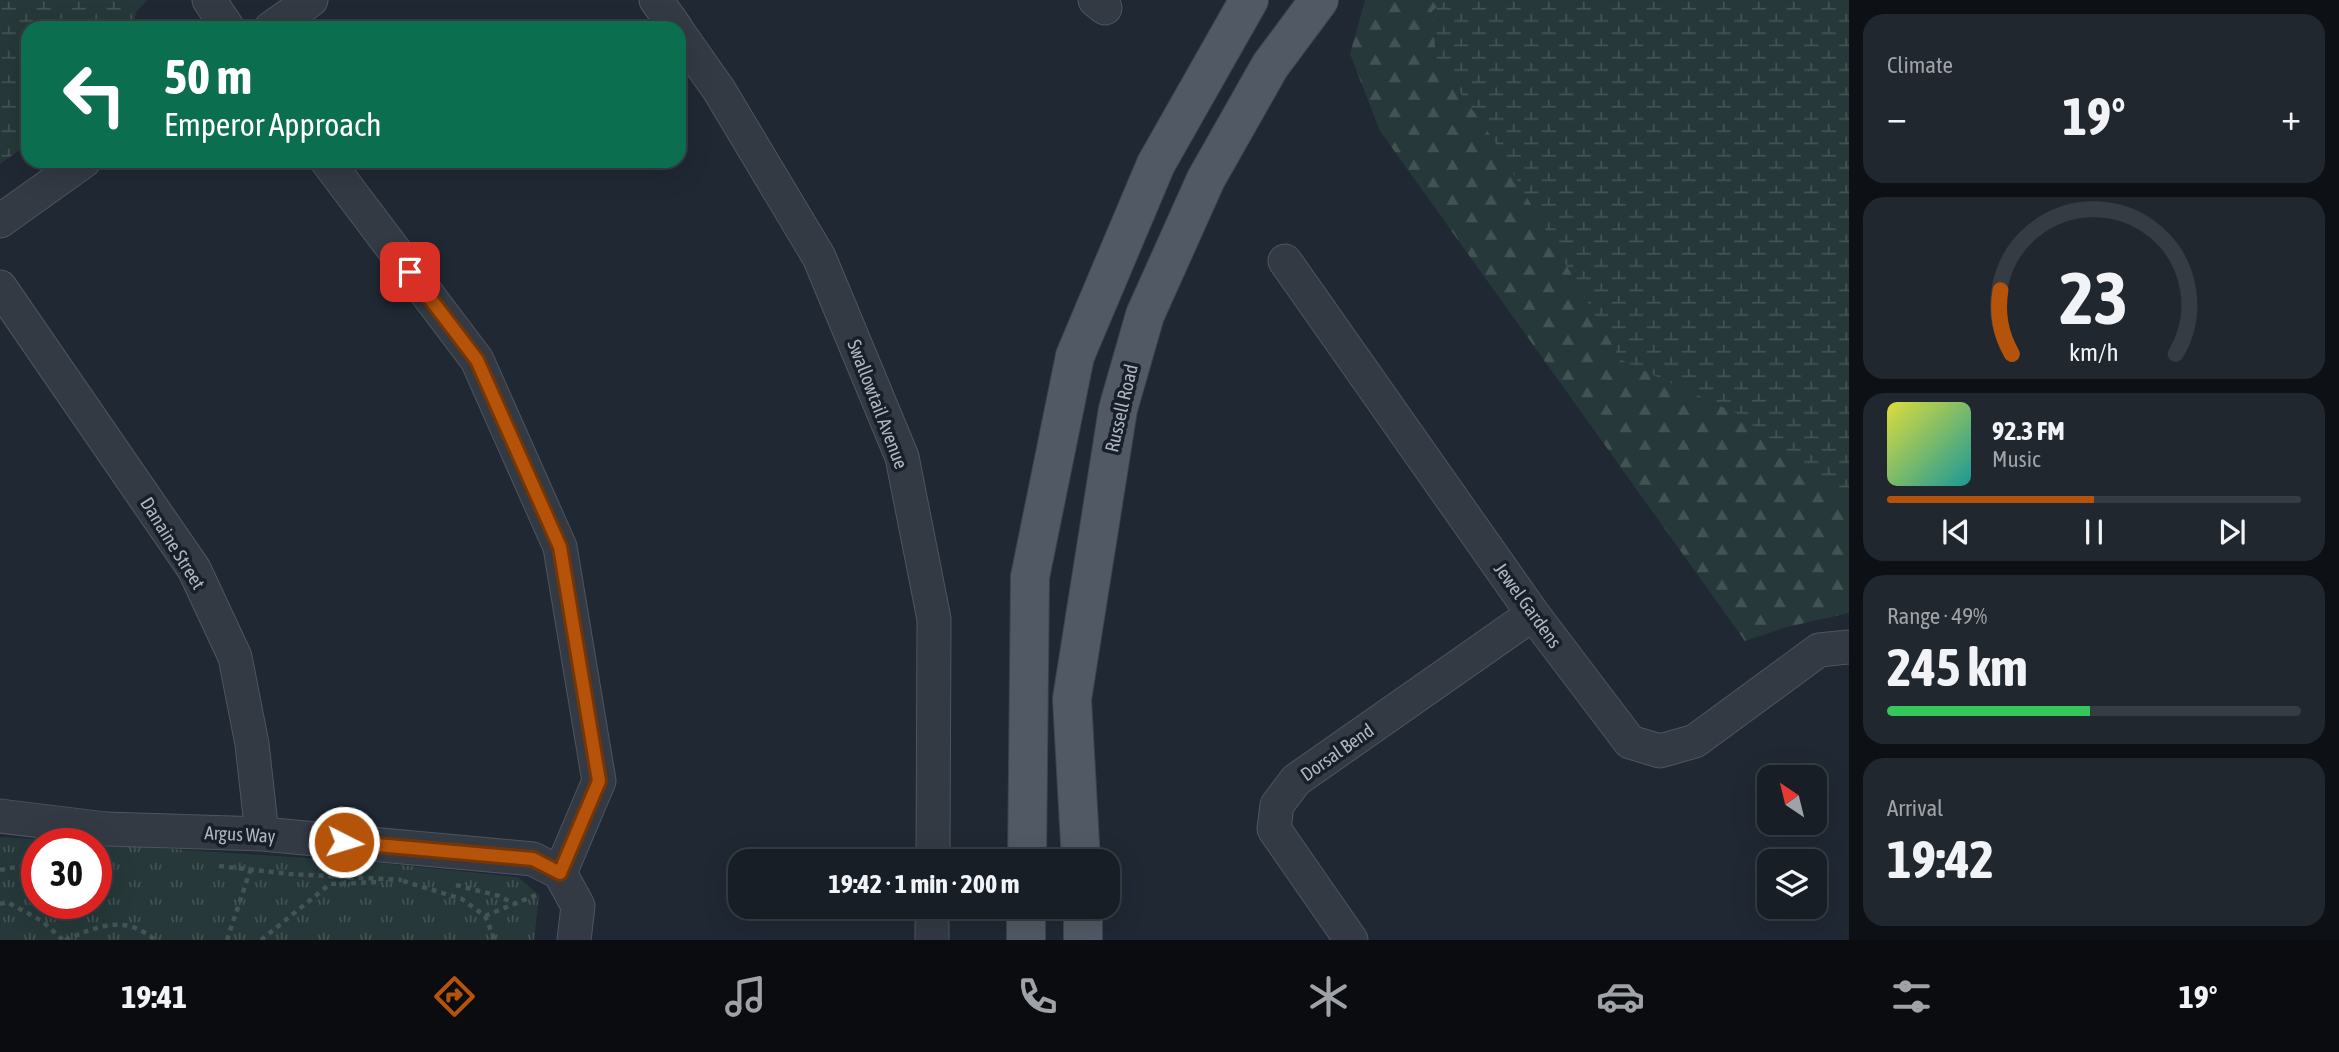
<!DOCTYPE html>
<meta charset="utf-8">
<style>
body{margin:0;font-family:"Asap Condensed",sans-serif;background:#21272e;color:#f1f3f6;height:100vh;display:flex;flex-direction:column;font-size:26px;white-space:nowrap}
*{box-sizing:border-box;margin:0}
p{font-size:23px;color:#9fa2a7}
.icon{flex:none;width:38px;height:38px;fill:none;stroke:currentColor;stroke-width:2;stroke-linecap:round;stroke-linejoin:round}
.map{position:relative;flex:1;overflow:hidden}
.panel{display:flex;flex-direction:column;gap:14px;padding:14px;background:#0d1015;width:490px}
.panel>*{flex:none}
.hud{position:absolute;left:21px;top:21px;width:665px;height:147px;border-radius:21px;box-shadow:0 7px 28px #0002,0 0 0 2px #363c43;background:#0b6e4f;color:#fff;overflow:hidden}
.needle{width:46px;rotate:325deg}
.buttons{position:absolute;left:1757px;top:765px;display:grid;gap:14px}
.buttons a{display:grid;place-items:center;width:70px;height:70px;border-radius:14px;background:#181e26;box-shadow:0 7px 28px #0002,0 0 0 2px #363c43;font-size:35px}
.speed{position:absolute;left:21px;top:828px;display:flex;gap:14px;font-size:35px;font-weight:700;text-align:center}
.speed>*{display:grid;place-content:center;width:91px;height:91px;border-radius:50%;background:#181e26;box-shadow:0 7px 28px #0002,0 0 0 2px #363c43;line-height:1}
.speed .limit{border:10px solid #d22;background:#fff;color:#111}
.pin{position:absolute;display:grid;place-items:center;width:60px;height:60px;color:#fff;margin:-30px;border-radius:14px;box-shadow:0 4px 10px #0006}
.me{position:absolute;width:77px;margin:-38px;rotate:95deg;stroke-linejoin:round;filter:drop-shadow(0 0 5px #0008)}
.turn{display:flex;align-items:center;gap:24px;height:147px;padding:0 28px;font-size:32px}
.turn .icon{width:91px;height:91px;stroke-width:2.5}
.turn b{display:block;font-size:49px;line-height:60px}
.big{font-size:52px;font-weight:700;line-height:1.1}
.panel .widget{flex:1;display:flex;flex-direction:column;justify-content:center;gap:10px;min-width:0;padding:0 24px;border-radius:21px;background:#21272e}
.panel .dial{align-items:center;gap:0}
.dial svg{height:182px;overflow:visible;fill:none;stroke:#363c43;stroke-width:7;stroke-linecap:round;text-anchor:middle}
.dial text{fill:#f1f3f6;stroke:none}
.song{display:flex;align-items:center;gap:21px}
.cover{width:84px;height:84px;border-radius:10px;background:linear-gradient(135deg,hsl(60 70% 55%),hsl(180 70% 35%))}
.played{height:7px;border-radius:4px;background:linear-gradient(90deg,#b45309 50%,#363c43 50%)}
.keys{display:flex;justify-content:space-around;direction:ltr}
.heat{display:flex;justify-content:space-between;align-items:center;font-size:38px;direction:ltr}
.charge{height:10px;border-radius:5px;background:linear-gradient(90deg,#34c759 49%,#363c43 0)}
.trip{position:absolute;left:728px;top:849px;width:392px;height:70px;border-radius:21px;background:#181e26;box-shadow:0 7px 28px #0002,0 0 0 2px #363c43;font-weight:700;line-height:70px;text-align:center}
.dock{display:flex;height:112px;justify-content:space-around;align-items:center;background:#0a0c0f;color:#9fa2a7}
.dock .icon{width:49px;height:49px}
.dock .selected{color:#b45309}
.dock b{font-size:32px;color:#f1f3f6}
main{display:flex;flex:1;min-height:0}
.map>svg:first-child{display:block}
.forest{fill:url(#forest-firs)}
.wetland{fill:url(#wetland-marsh)}
.park{fill:url(#park-tufts)}
.lines{fill:none;stroke-linecap:round;stroke-linejoin:round}
.minor-casing{stroke:#4e555f;stroke-width:35}
.primary-casing{stroke:#3d434e;stroke-width:40}
.path{stroke:#435356;stroke-width:4.5;stroke-dasharray:5 5;stroke-linecap:butt}
.minor{stroke:#333a44;stroke-width:33}
.primary{stroke:#515964;stroke-width:38}
.route-casing{stroke:#753606;stroke-width:18}
.route{stroke:#b45309;stroke-width:12}
.labels{text-anchor:middle;dominant-baseline:central;stroke-width:7;stroke-linejoin:round;paint-order:stroke}
.street-label{font-size:19px;fill:#adb5c1;stroke:#191f29}
</style>
<main>
<div class="map">
<svg width="1849" height="940" viewBox="0 0 1849 940">
<defs>
<pattern id="forest-firs" width="22" height="20" patternUnits="userSpaceOnUse" patternTransform="scale(1.75)"><rect width="22" height="20" fill="#263839"/><path d="M5 1l3.5 6h-7zM16 11l3.5 6h-7z" fill="#435354"/></pattern>
<pattern id="wetland-marsh" width="20" height="14" patternUnits="userSpaceOnUse" patternTransform="scale(1.75)"><rect width="20" height="14" fill="#263839"/><path d="M1 5h8M5 5V1M11 12h8M15 12V8" fill="none" stroke="#435354"/></pattern>
<pattern id="park-tufts" width="24" height="20" patternUnits="userSpaceOnUse" patternTransform="scale(1.75)"><rect width="24" height="20" fill="#263839"/><path d="M3 7l-1-3M5 7V3M7 7l1-3M15 17l-1-3M17 17v-4M19 17l1-3" fill="none" stroke="#435354"/></pattern>
</defs>
<rect width="100%" height="100%" fill="#202833"/>
<path class="forest" d="M1365,0H1849V613L1787,627L1745,641L1380,131L1350,54Z"/>
<path class="wetland" d="M0,0H147L137,11L132,28H28V144L0,164Z
M1447,0H1849V499L1738,414L1621,360L1495,142L1436,58L1432,11Z"/>
<path class="park" d="M0,837L94,843L37,844V903H96V844L380,863L518,877L539,895L534,940H0Z"/>
<g class="lines">
<g class="minor-casing">
<path id="minor" d="M209,0L228,28
M656,0L676,28
M1095,0L1105,8
M271,28L311,0
M679,33L719,90L819,257L902,457L934,619L933,861
M327,161L477,360L560,547L599,781L560,873
M0,221L84,161
M1285,261L1533,614L1630,742L1660,751L1695,741L1819,650L1849,647
M0,287L194,569L235,657L252,744L262,834
M0,816L106,829L262,834L533,859L560,873
M560,873L578,906L574,940
M932,940V906
M1351,940L1274,829L1277,805L1296,780L1533,614"/>
</g>
<g class="primary-casing">
<path id="primary" d="M1027,861L1030,577L1075,356L1156,164L1249,0
M1081,861L1072,699L1118,409L1145,315L1206,179L1270,66L1319,0
M1026,940V906
M1083,940V906"/>
</g>
<path class="path" d="M219,866L290,874L402,880
M0,870L37,863
M403,881L462,899L485,916L495,940
M456,885L499,896L515,904
M0,904L7,902L42,921L63,940
M485,916L536,895
M65,940C99,926 124,914 155,940
M227,940L251,868
M261,940L330,884L380,882"/>
<use href="#minor" class="minor"/>
<use href="#primary" class="primary"/>
</g>
<g class="lines">
<g class="route-casing">
<path id="route" d="M344,842L533,859L560,873L599,781L560,547L477,360L410,272"/>
</g>
<use href="#route" class="route"/>
</g>
<g class="labels">
<g class="street-label">
<text transform="translate(878 404) rotate(69)">Swallowtail Avenue</text>
<text transform="translate(1121 408) rotate(-77)">Russell Road</text>
<text transform="translate(173 543) rotate(58)">Danaine Street</text>
<text transform="translate(1528 605) rotate(54)">Jewel Gardens</text>
<text transform="translate(1337 752) rotate(-35)">Dorsal Bend</text>
<text transform="translate(240 834) rotate(3)">Argus Way</text>
</g>
</g>
</svg>
<div class="buttons">
<a><svg class="needle" viewBox="-14 -14 28 28"><path d="M0-13l5 13h-10z" fill="#e53935"/><path d="M0 13l5-13h-10z" fill="#9fa2a7"/></svg></a>
<a><svg class="icon" aria-label="layers" viewBox="0 0 24 24"><path d="M12 4l9 5-9 5-9-5zM3 14l9 5 9-5"/></svg></a>
</div>
<div class="speed"><div class="limit">30</div></div>
<div class="pin" style="left:410px;top:272px;background:#d93025"><svg class="icon" aria-label="arrive" viewBox="0 0 24 24"><path d="M6 21V4h12l-3 4 3 4H6"/></svg></div>
<svg class="me" style="left:344px;top:842px" viewBox="-20 -20 40 40"><circle r="17" fill="#b45309" stroke="#fff" stroke-width="3"/><path d="M0-11L8 9 0 5-8 9z" fill="#fff"/></svg>
<div class="trip">19:42 · 1 min · 200 m</div>
<div class="hud">
<div class="turn"><svg class="icon" aria-label="left" viewBox="0 0 24 24"><path d="M17 20v-9H6M10 6l-5 5 5 5"/></svg><div><b>50 m</b>Emperor Approach</div></div>
</div>
</div>
<section class="panel">
<div class="widget"><p>Climate</p>
<div class="heat"><a>−</a><b class="big">19°</b><a>+</a></div>
</div>
<div class="widget dial"><svg viewBox="0 0 100 80">
<path d="M14 69A42 42 0 1 1 86 69"/>
<path d="M14 69A42 42 0 0 1 9 41" stroke="#b45309"/>
<text x="50" y="56" font-size="32" font-weight="700">23</text>
<text x="50" y="72" font-size="11">km/h</text>
</svg></div>
<div class="widget">
<div class="song"><i class="cover"></i><div><b>92.3 FM</b><p>Music</p></div></div>
<div class="played"></div>
<div class="keys"><svg class="icon" aria-label="previous" viewBox="0 0 24 24"><path d="M18 5L8 12l10 7zM5 5v14"/></svg><svg class="icon" aria-label="pause" viewBox="0 0 24 24"><path d="M8 5v14M16 5v14"/></svg><svg class="icon" aria-label="next" viewBox="0 0 24 24"><path d="M6 5l10 7-10 7zM19 5v14"/></svg></div>
</div>
<div class="widget"><p>Range · 49%</p><b class="big">245 km</b><div class="charge"></div></div>
<div class="widget"><p>Arrival</p><b class="big">19:42</b></div>
</section>
</main>
<nav class="dock">
<b>19:41</b>
<svg class="icon selected" aria-label="directions" viewBox="0 0 24 24"><path d="M12 3l9 9-9 9-9-9zM9 14v-3h6M13 9l2 2-2 2"/></svg>
<svg class="icon" aria-label="music" viewBox="0 0 24 24"><path d="M9 18V5l10-2v13"/><circle cx="6" cy="18" r="3"/><circle cx="16" cy="16" r="3"/></svg>
<svg class="icon" aria-label="phone" viewBox="0 0 24 24"><path d="M5 4h4l2 5-3 2q2 4 5 5l2-3 5 2v4C11 20 4 13 5 4z"/></svg>
<svg class="icon" aria-label="climate" viewBox="0 0 24 24"><path d="M12 3v18M4 7l16 10M4 17L20 7"/></svg>
<svg class="icon" aria-label="car" viewBox="0 0 24 24"><path d="M5 17H2v-5l4-1 3-4h7l3 4 3 1v5h-3M9 17h6M6 11h13"/><circle cx="7" cy="17" r="2"/><circle cx="17" cy="17" r="2"/></svg>
<svg class="icon" aria-label="filters" viewBox="0 0 24 24"><path d="M4 7h16M4 17h16"/><circle cx="9" cy="7" r="2"/><circle cx="15" cy="17" r="2"/></svg>
<b>19°</b>
</nav>
